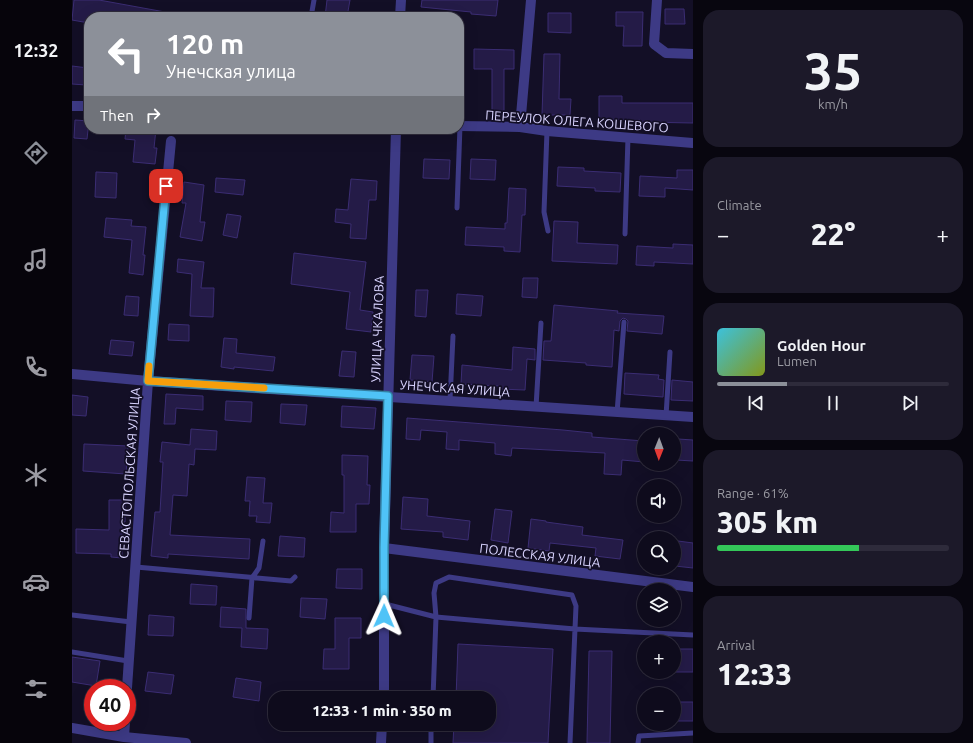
<!DOCTYPE html>
<meta charset="utf-8">
<style>
body{margin:0;font-family:Ubuntu,sans-serif;background:#1c1929;color:#f1f3f6;height:100vh;display:flex;flex-direction:column;font-size:15px;white-space:nowrap}
*{box-sizing:border-box;margin:0}
p{font-size:13px;color:#9b9ba3}
.icon{flex:none;width:22px;height:22px;fill:none;stroke:currentColor;stroke-width:2;stroke-linecap:round;stroke-linejoin:round}
.map{position:relative;flex:1;overflow:hidden}
.panel{display:flex;flex-direction:column;gap:10px;padding:10px;background:#08060f;width:280px}
.panel>*{flex:none}
.guide{position:absolute;left:12px;top:12px;width:380px;height:122px;border-radius:16px;box-shadow:0 4px 16px #0002,0 0 0 1px #2e2b3b;background:#8c9099;color:#fff;overflow:hidden}
.needle{width:26px;rotate:181deg}
.buttons{position:absolute;left:565px;top:427px;display:grid;gap:8px}
.buttons a{display:grid;place-items:center;width:44px;height:44px;border-radius:50%;background:#0e0b1c;box-shadow:0 4px 16px #0002,0 0 0 1px #2e2b3b;font-size:20px}
.speed{position:absolute;left:12px;top:679px;display:flex;gap:8px;font-size:20px;font-weight:700;text-align:center}
.speed>*{display:grid;place-content:center;width:52px;height:52px;border-radius:50%;background:#0e0b1c;box-shadow:0 4px 16px #0002,0 0 0 1px #2e2b3b;line-height:1}
.speed .limit{border:6px solid #d22;background:#fff;color:#111}
.pin{position:absolute;display:grid;place-items:center;width:34px;height:34px;color:#fff;margin:-17px;border-radius:8px;box-shadow:0 2px 6px #0006}
.me{position:absolute;width:44px;margin:-22px;rotate:1deg;stroke-linejoin:round;filter:drop-shadow(0 0 3px #0008)}
.turn{display:flex;align-items:center;gap:14px;height:84px;padding:0 16px;font-size:18px}
.turn .icon{width:52px;height:52px;stroke-width:2.5}
.turn b{display:block;font-size:28px;line-height:34px}
.then{display:flex;align-items:center;height:38px;padding:0 16px;background:#0003;gap:8px;font-size:15px}
.big{font-size:30px;font-weight:800;line-height:1.1}
.panel .card{flex:1;display:flex;flex-direction:column;justify-content:center;gap:6px;min-width:0;padding:0 14px;border-radius:16px;background:#1c1929}
.panel .dial{align-items:center;gap:0}
.dial b{font-size:52px;line-height:1}
.song{display:flex;align-items:center;gap:12px}
.cover{width:48px;height:48px;border-radius:6px;background:linear-gradient(135deg,hsl(190 70% 55%),hsl(70 70% 35%))}
.played{height:4px;border-radius:2px;background:linear-gradient(90deg,#8c9099 30%,#2e2b3b 30%)}
.keys{display:flex;justify-content:space-around;direction:ltr}
.heat{display:flex;justify-content:space-between;align-items:center;font-size:22px;direction:ltr}
.charge{height:6px;border-radius:3px;background:linear-gradient(90deg,#34c759 61%,#2e2b3b 0)}
.trip{position:absolute;left:196px;top:691px;width:228px;height:40px;border-radius:16px;background:#0e0b1c;box-shadow:0 4px 16px #0002,0 0 0 1px #2e2b3b;font-weight:800;line-height:40px;text-align:center}
main{display:flex;flex:1;min-height:0}
.dock{display:flex;flex-direction:column;width:72px;justify-content:space-around;align-items:center;background:#06040b;color:#9b9ba3}
.dock .icon{width:28px;height:28px}
.dock .active{color:#8c9099}
.dock b{font-size:18px;color:#f1f3f6}
.map>svg:first-child{display:block}
.building{fill:#241b47;stroke:#3b2d73}
.lines{fill:none;stroke-linecap:round;stroke-linejoin:round}
.service{stroke:#3d3a85;stroke-width:5}
.minor{stroke:#3d3a85;stroke-width:10}
.tertiary{stroke:#3d3a85;stroke-width:10}
.route-casing{stroke:#337fa1;stroke-width:10}
.route{stroke:#4fc3f7;stroke-width:7}
.slow{stroke:#f59e0b;stroke-width:7}
.labels{text-anchor:middle;dominant-baseline:central;stroke-width:3.5;stroke-linejoin:round;paint-order:stroke}
.street-label{font-size:13px;fill:#d9d4ff;stroke:#130f26}
</style>
<main>
<nav class="dock">
<b>12:32</b>
<svg class="icon active" aria-label="directions" viewBox="0 0 24 24"><path d="M12 3l9 9-9 9-9-9zM9 14v-3h6M13 9l2 2-2 2"/></svg>
<svg class="icon" aria-label="music" viewBox="0 0 24 24"><path d="M9 18V5l10-2v13"/><circle cx="6" cy="18" r="3"/><circle cx="16" cy="16" r="3"/></svg>
<svg class="icon" aria-label="phone" viewBox="0 0 24 24"><path d="M5 4h4l2 5-3 2q2 4 5 5l2-3 5 2v4C11 20 4 13 5 4z"/></svg>
<svg class="icon" aria-label="climate" viewBox="0 0 24 24"><path d="M12 3v18M4 7l16 10M4 17L20 7"/></svg>
<svg class="icon" aria-label="car" viewBox="0 0 24 24"><path d="M5 17H2v-5l4-1 3-4h7l3 4 3 1v5h-3M9 17h6M6 11h13"/><circle cx="7" cy="17" r="2"/><circle cx="17" cy="17" r="2"/></svg>
<svg class="icon" aria-label="filters" viewBox="0 0 24 24"><path d="M4 7h16M4 17h16"/><circle cx="9" cy="7" r="2"/><circle cx="15" cy="17" r="2"/></svg>
</nav>
<div class="map">
<svg width="621" height="743" viewBox="0 0 621 743">
<rect width="100%" height="100%" fill="#130f26"/>
<path class="building" d="M2,0H27L93,12V17H17V23L0,20Z
M255,0H278L275,17H253Z
M350,0H426L424,16L399,14V12L349,7Z
M593,9H612L613,24H593Z
M544,12H571L570,46H551L552,26H544Z
M476,13H499V33L476,32Z
M402,49L442,50V69H432V112H420V69H402Z
M472,54H488L487,99H499L498,115H470Z
M0,66L16,68L14,85L0,84Z
M527,96H550V103H621V123L568,122V120L527,119Z
M3,120L17,121L15,139L2,138Z
M54,129H84L82,148H85L83,164L61,162L63,140L53,139Z
M352,159L378,160L377,179L351,178Z
M399,159L424,160L423,180L398,179Z
M486,167L512,168V171L549,173L548,192L523,191V188L485,186Z
M605,170H621V190L593,188V197L567,196L568,176L605,178Z
M24,172L45,173L44,198L23,197Z
M144,178L173,180L171,195L143,192Z
M279,179L305,181L304,200H297L294,239L278,238L279,224L263,222L264,209L276,210Z
M112,182L132,185L128,222H133L130,241L108,237L114,203H110Z
M437,188L454,189L453,215H450L448,252L432,251V247L393,245L394,227L433,229V223H435Z
M155,214L169,216L165,238L151,235Z
M34,218L60,220L59,226L74,227L71,255H73L71,275L57,273L60,240L32,237Z
M482,221L506,222L505,243L546,245L545,264L480,261Z
M601,244L621,245V264L582,262V266L564,265L565,246L601,248Z
M222,253L294,262L288,310L301,312L299,332L274,329L278,292L219,284Z
M106,259L132,262L129,288H142L141,317L118,316L120,274L105,272Z
M451,278H466L465,298L450,297Z
M344,290H356L354,317L343,316Z
M385,294L411,296L409,316L384,314Z
M54,296L67,297L66,316L52,315Z
M482,305L546,311L545,313L592,316L590,334L555,331L556,321L554,319L551,318L548,321L547,331L542,330L540,367L514,365V363L471,360L472,341H479Z
M97,324L117,325V341L96,340Z
M152,338L165,339L164,353L203,357L201,371L162,367V369L149,367Z
M39,340L62,342L60,356L37,354Z
M441,347L463,349V360L455,359L453,390L427,389V386L389,384L390,365L440,370Z
M270,351L284,352L282,377L267,376Z
M340,355L362,356L360,382L338,380Z
M553,373L587,375L586,379L592,380L591,397L552,394Z
M600,380L621,382V401L599,400Z
M94,394L131,396V410L104,408L103,424H92Z
M0,395L16,397L14,416L0,415Z
M154,401L180,402L179,422L153,420Z
M209,404L235,405L233,425L208,423Z
M270,406L304,408L302,429L269,427Z
M335,418L491,430L520,433V437L572,441V462L550,460L549,475L532,474L533,453L440,448L439,456L423,454V443L387,440V450L374,449L375,432L349,430L348,440L334,439Z
M119,429L145,431L144,450L123,449L122,465L117,464L115,496L101,495L98,535L178,539L177,559L96,554V558L79,556L83,512H88L91,462H88L90,442L118,445Z
M606,439L621,440V461L604,460Z
M12,444L56,446L54,474L11,471Z
M270,455L296,456L295,485H298L297,504H284V532H258L259,512L272,513V475H270Z
M175,477L193,478L191,503H200L198,523L184,522L185,516H177L178,501H173Z
M331,497L356,499L355,516L398,521L396,540L371,537V532L329,529Z
M37,500H53V522H50V558L39,557V554L4,553V529L37,530Z
M423,509L440,511L436,543L419,540Z
M459,519L474,521V522L511,527L510,535L551,540L548,559L523,556L524,548L478,543L477,551L456,548Z
M208,536L233,538L232,557L206,556Z
M606,541L621,543V568L603,566Z
M265,569H290V589L264,588Z
M119,584L145,586L144,605L118,604Z
M229,598L255,599L253,619L228,617Z
M149,607L174,609V628L196,629L195,649L169,647L170,628L148,627Z
M77,615L102,617L101,636L76,635Z
M263,618H289V638H277V669H251L252,649H263Z
M386,644L481,649L476,743H381L382,724H417V698H384Z
M602,649H621V672H602Z
M517,651H540L538,743H515Z
M0,657L28,661L24,686L0,682Z
M76,672L102,675L99,694L73,691Z
M164,678L189,682L187,701L161,697Z
M602,702H621V721H602Z"/>
<g class="lines">
<path class="service" d="M239,17L242,0
M475,131L472,212L476,231
M385,208L388,126
M553,234L556,137
M378,400L381,336
M464,407L469,323
M545,413L552,322
M594,416L598,352
M64,567L219,581L223,577
M313,604L364,617L503,629L621,635
M0,615L59,622
M177,618L180,578L187,568L191,541
M0,652L56,661
M361,698L364,617L362,593L364,583L377,577L500,595L504,606L498,743
M359,743V724
M566,743L567,736L621,733"/>
<path class="minor" d="M585,0L582,44L594,53L621,54
M0,106H17
M387,126L448,127L475,131L621,143
M448,127L459,0
M0,374L76,381L621,417
M312,548L621,587
M55,688L76,381L99,141
M0,728L52,737L114,743
M52,737L53,722"/>
<path class="tertiary" d="M328,17L329,0
M312,698V548L324,129
M309,743L310,724"/>
</g>
<g class="lines">
<g class="route-casing">
<path id="route" d="M94,186L76,381L316,396L312,548V616"/>
</g>
<use href="#route" class="route"/>
<path class="slow" d="M77,366L76,381L192,388"/>
</g>
<g class="labels">
<g class="street-label">
<text transform="translate(505 121) rotate(4)">ПЕРЕУЛОК ОЛЕГА КОШЕВОГО</text>
<text transform="translate(305 329) rotate(-88)">УЛИЦА ЧКАЛОВА</text>
<text transform="translate(383 388) rotate(4)">УНЕЧСКАЯ УЛИЦА</text>
<text transform="translate(57 473) rotate(-86)">СЕВАСТОПОЛЬСКАЯ УЛИЦА</text>
<text transform="translate(468 555) rotate(7)">ПОЛЕССКАЯ УЛИЦА</text>
</g>
</g>
</svg>
<div class="buttons">
<a><svg class="needle" viewBox="-14 -14 28 28"><path d="M0-13l5 13h-10z" fill="#e53935"/><path d="M0 13l5-13h-10z" fill="#9b9ba3"/></svg></a>
<a><svg class="icon" aria-label="sound" viewBox="0 0 24 24"><path d="M4 9h4l5-4v14l-5-4H4zM17 9q2 3 0 6"/></svg></a>
<a><svg class="icon" aria-label="search" viewBox="0 0 24 24"><circle cx="10" cy="10" r="6"/><path d="M15 15l6 6"/></svg></a>
<a><svg class="icon" aria-label="layers" viewBox="0 0 24 24"><path d="M12 4l9 5-9 5-9-5zM3 14l9 5 9-5"/></svg></a>
<a>+</a>
<a>−</a>
</div>
<div class="speed"><div class="limit">40</div></div>
<div class="pin" style="left:94px;top:186px;background:#d93025"><svg class="icon" aria-label="arrive" viewBox="0 0 24 24"><path d="M6 21V4h12l-3 4 3 4H6"/></svg></div>
<svg class="me" style="left:312px;top:616px" viewBox="-20 -20 40 40"><path d="M0-17L14 15 0 8-14 15z" fill="#4fc3f7" stroke="#fff" stroke-width="4"/></svg>
<div class="trip">12:33 · 1 min · 350 m</div>
<div class="guide">
<div class="turn"><svg class="icon" aria-label="left" viewBox="0 0 24 24"><path d="M17 20v-9H6M10 6l-5 5 5 5"/></svg><div><b>120 m</b>Унечская улица</div></div>
<div class="then">Then<svg class="icon" aria-label="right" viewBox="0 0 24 24"><path d="M7 20v-9h11M14 6l5 5-5 5"/></svg></div>
</div>
</div>
<section class="panel">
<div class="card dial"><b>35</b><p>km/h</p></div>
<div class="card"><p>Climate</p>
<div class="heat"><a>−</a><b class="big">22°</b><a>+</a></div>
</div>
<div class="card">
<div class="song"><i class="cover"></i><div><b>Golden Hour</b><p>Lumen</p></div></div>
<div class="played"></div>
<div class="keys"><svg class="icon" aria-label="previous" viewBox="0 0 24 24"><path d="M18 5L8 12l10 7zM5 5v14"/></svg><svg class="icon" aria-label="pause" viewBox="0 0 24 24"><path d="M8 5v14M16 5v14"/></svg><svg class="icon" aria-label="next" viewBox="0 0 24 24"><path d="M6 5l10 7-10 7zM19 5v14"/></svg></div>
</div>
<div class="card"><p>Range · 61%</p><b class="big">305 km</b><div class="charge"></div></div>
<div class="card"><p>Arrival</p><b class="big">12:33</b></div>
</section>
</main>
